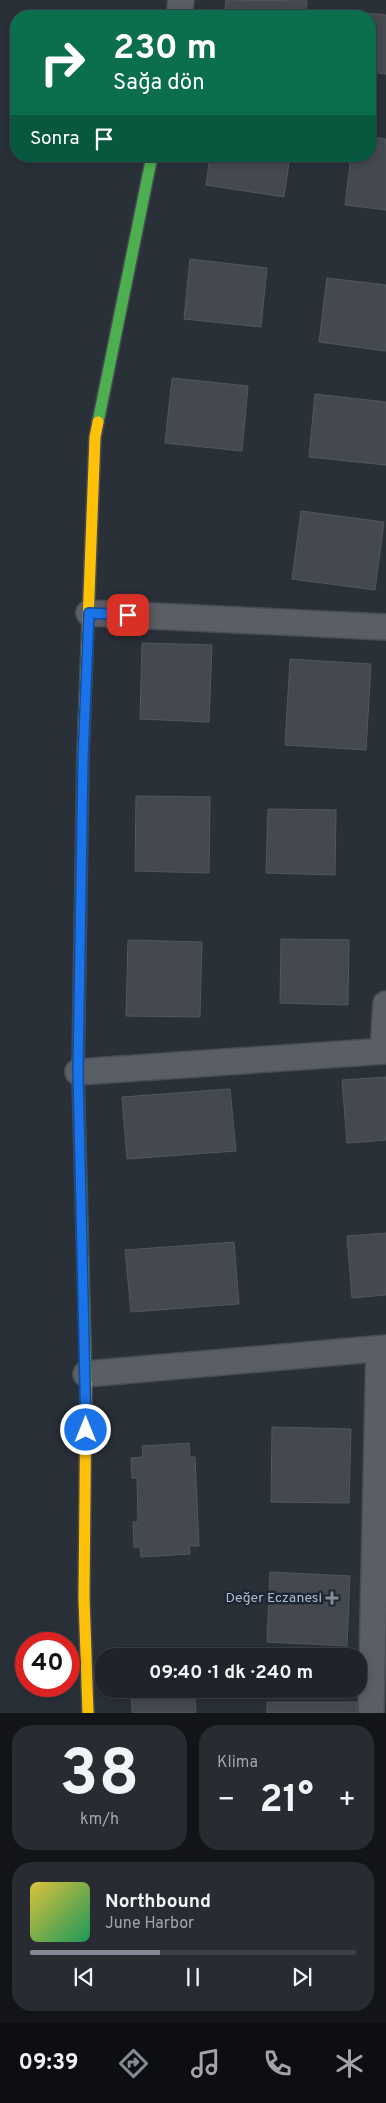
<!DOCTYPE html>
<html lang="tr">
<meta charset="utf-8">
<style>
body{margin:0;font-family:Overpass,sans-serif;background:#282c32;color:#f1f3f6;height:100vh;display:flex;flex-direction:column;font-size:19px;white-space:nowrap}
*{box-sizing:border-box;margin:0}
p{font-size:16px;color:#a2a4a8}
.icon{flex:none;width:28px;height:28px;fill:none;stroke:currentColor;stroke-width:2;stroke-linecap:round;stroke-linejoin:round}
.map{position:relative;height:1713px;overflow:hidden}
.sheet{display:flex;flex-direction:column;gap:12px;padding:12px;background:#121417;flex:1}
.sheet>*{flex:none}
.top-card{position:absolute;left:10px;top:10px;width:366px;height:152px;border-radius:20px;box-shadow:0 2px 8px #0003,0 0 0 1px #3d4147;background:#0b6e4f;color:#fff;overflow:hidden}
.speed{position:absolute;left:15px;top:1632px;display:flex;gap:10px;font-size:25px;font-weight:700;text-align:center}
.speed>*{display:grid;place-content:center;width:65px;height:65px;border-radius:50%;background:#20242a;box-shadow:0 2px 8px #0003,0 0 0 1px #3d4147;line-height:1}
.speed .limit{border:8px solid #d22;background:#fff;color:#111}
.pin{position:absolute;display:grid;place-items:center;width:42px;height:42px;color:#fff;margin:-21px;border-radius:10px;box-shadow:0 2px 8px #0006}
.me{position:absolute;width:55px;margin:-28px;rotate:0deg;stroke-linejoin:round;filter:drop-shadow(0 0 4px #0008)}
.turn{display:flex;align-items:center;gap:18px;height:105px;padding:0 20px;font-size:22px}
.turn .icon{width:65px;height:65px;stroke-width:2.5}
.turn b{display:block;font-size:35px;line-height:42px}
.then{display:flex;align-items:center;height:48px;padding:0 20px;background:#0003;gap:10px;font-size:19px}
.big{font-size:38px;font-weight:700;line-height:1.1}
.sheet .card{flex:1;display:flex;flex-direction:column;justify-content:center;gap:8px;min-width:0;padding:0 18px;border-radius:20px;background:#282c32}
.sheet .dial{align-items:center;gap:0}
.dial b{font-size:65px;line-height:1}
.song{display:flex;align-items:center;gap:15px}
.cover{width:60px;height:60px;border-radius:8px;background:linear-gradient(135deg,hsl(50 70% 55%),hsl(150 70% 35%))}
.played{height:5px;border-radius:2px;background:linear-gradient(90deg,#848b96 40%,#3d4147 40%)}
.keys{display:flex;justify-content:space-around;direction:ltr}
.heat{display:flex;justify-content:space-between;align-items:center;font-size:28px;direction:ltr}
.sheet .tiles{flex:1;display:grid;gap:12px;grid-template-columns:1fr 1fr}
.card:last-child{grid-column:span 2}
.trip{position:absolute;left:95px;top:1648px;width:272px;height:50px;border-radius:20px;background:#20242a;box-shadow:0 2px 8px #0003,0 0 0 1px #3d4147;font-weight:700;line-height:50px;text-align:center}
.menu{display:flex;height:80px;justify-content:space-around;align-items:center;background:#0d0e11;color:#a2a4a8}
.menu .icon{width:35px;height:35px}
.menu .selected{color:#848b96}
.menu b{font-size:22px;color:#f1f3f6}
.map>svg:first-child{display:block}
.building{fill:#444950;stroke:#52575f}
.lines{fill:none;stroke-linecap:round;stroke-linejoin:round}
.street-casing{stroke:#484c53;stroke-width:28}
.fast-casing{stroke:#484c53;stroke-width:14}
.slow-casing{stroke:#484c53;stroke-width:14}
.street{stroke:#5a5e66;stroke-width:25}
.fast{stroke:#4caf50;stroke-width:11}
.slow{stroke:#ffc107;stroke-width:11}
.route-casing{stroke:#114b97;stroke-width:12}
.route{stroke:#1a73e8;stroke-width:9}
.poi-dot{fill:#848b96;stroke:#1d2633;stroke-width:2}
.labels{text-anchor:middle;dominant-baseline:central;stroke-width:5;stroke-linejoin:round;paint-order:stroke}
.poi-label{font-size:14px;fill:#b4bcc9;stroke:#1d2633;text-anchor:end}
</style>
<div class="map">
<svg width="386" height="1713" viewBox="0 0 386 1713">
<rect width="100%" height="100%" fill="#2a3038"/>
<path class="building" d="M226,0L307,1L305,16H224Z
M366,13L386,15V74L370,72V16H366Z
M370,137L386,139V210L345,205L351,156H370Z
M210,156H290L284,197L206,185Z
M190,259L267,268L261,327L184,319Z
M327,278L386,285V351L319,342Z
M172,378L248,386L242,451L165,443Z
M315,394L386,402V465L309,457Z
M301,511L384,522L375,590L292,579Z
M142,643L212,645L209,722L140,719Z
M290,659L371,664L366,750L285,745Z
M136,796L210,797L209,873L135,871Z
M268,809L336,810L335,875L266,873Z
M281,939L349,940L348,1005L280,1003Z
M128,940L202,942L200,1017L126,1016Z
M386,1077V1140L347,1143L342,1080Z
M230,1089L236,1151L127,1159L122,1097Z
M386,1233V1295L352,1298L347,1236Z
M234,1242L239,1304L131,1312L125,1250Z
M272,1427L351,1429L349,1503L271,1502Z
M189,1443L190,1457H195L199,1546H189L190,1554L141,1557L140,1547H134L133,1522H138L137,1478H132L131,1458L143,1457L142,1446Z
M270,1572L350,1576L347,1646L267,1642Z
M193,1650V1656H129V1652Z
M131,1689H194L196,1713H132Z
M267,1702H357V1713H267Z"/>
<g class="lines">
<g class="street-casing">
<path id="street" d="M179,16L181,0
M89,613L386,627
M383,1051L386,1004
M78,1072L386,1051
M86,1374L386,1348
M371,1713L379,1349"/>
</g>
<g class="fast-casing">
<path id="fast" d="M98,422L152,156
M83,754L78,1072L86,1383"/>
</g>
<g class="slow-casing">
<path id="slow" d="M83,754L95,437L98,422
M86,1383L84,1598L88,1713"/>
</g>
<use href="#street" class="street"/>
<use href="#fast" class="fast"/>
<use href="#slow" class="slow"/>
</g>
<g class="lines">
<g class="route-casing">
<path id="route" d="M86,1430L78,1072L83,758L89,613L128,615"/>
</g>
<use href="#route" class="route"/>
</g>
<path class="poi-dot" d="M329.5 1590.5h5v5h5v5h-5v5h-5v-5h-5v-5h5z"/>
<g class="labels">
<g class="poi-label">
<text x="322" y="1598">Değer Eczanesi</text>
</g>
</g>
</svg>
<div class="speed"><div class="limit">40</div></div>
<div class="pin" style="left:128px;top:615px;background:#d93025"><svg class="icon" aria-label="arrive" viewBox="0 0 24 24"><path d="M6 21V4h12l-3 4 3 4H6"/></svg></div>
<svg class="me" style="left:86px;top:1430px" viewBox="-20 -20 40 40"><circle r="17" fill="#1a73e8" stroke="#fff" stroke-width="3"/><path d="M0-11L8 9 0 5-8 9z" fill="#fff"/></svg>
<div class="trip">09:40 · 1 dk · 240 m</div>
<div class="top-card">
<div class="turn"><svg class="icon" aria-label="right" viewBox="0 0 24 24"><path d="M7 20v-9h11M14 6l5 5-5 5"/></svg><div><b>230 m</b>Sağa dön</div></div>
<div class="then">Sonra<svg class="icon" aria-label="arrive" viewBox="0 0 24 24"><path d="M6 21V4h12l-3 4 3 4H6"/></svg></div>
</div>
</div>
<section class="sheet">
<div class="tiles">
<div class="card dial"><b>38</b><p>km/h</p></div>
<div class="card"><p>Klima</p>
<div class="heat"><a>−</a><b class="big">21°</b><a>+</a></div>
</div>
<div class="card">
<div class="song"><i class="cover"></i><div><b>Northbound</b><p>June Harbor</p></div></div>
<div class="played"></div>
<div class="keys"><svg class="icon" aria-label="previous" viewBox="0 0 24 24"><path d="M18 5L8 12l10 7zM5 5v14"/></svg><svg class="icon" aria-label="pause" viewBox="0 0 24 24"><path d="M8 5v14M16 5v14"/></svg><svg class="icon" aria-label="next" viewBox="0 0 24 24"><path d="M6 5l10 7-10 7zM19 5v14"/></svg></div>
</div>
</div>
</section>
<nav class="menu">
<b>09:39</b>
<svg class="icon selected" aria-label="directions" viewBox="0 0 24 24"><path d="M12 3l9 9-9 9-9-9zM9 14v-3h6M13 9l2 2-2 2"/></svg>
<svg class="icon" aria-label="music" viewBox="0 0 24 24"><path d="M9 18V5l10-2v13"/><circle cx="6" cy="18" r="3"/><circle cx="16" cy="16" r="3"/></svg>
<svg class="icon" aria-label="phone" viewBox="0 0 24 24"><path d="M5 4h4l2 5-3 2q2 4 5 5l2-3 5 2v4C11 20 4 13 5 4z"/></svg>
<svg class="icon" aria-label="climate" viewBox="0 0 24 24"><path d="M12 3v18M4 7l16 10M4 17L20 7"/></svg>
</nav>
